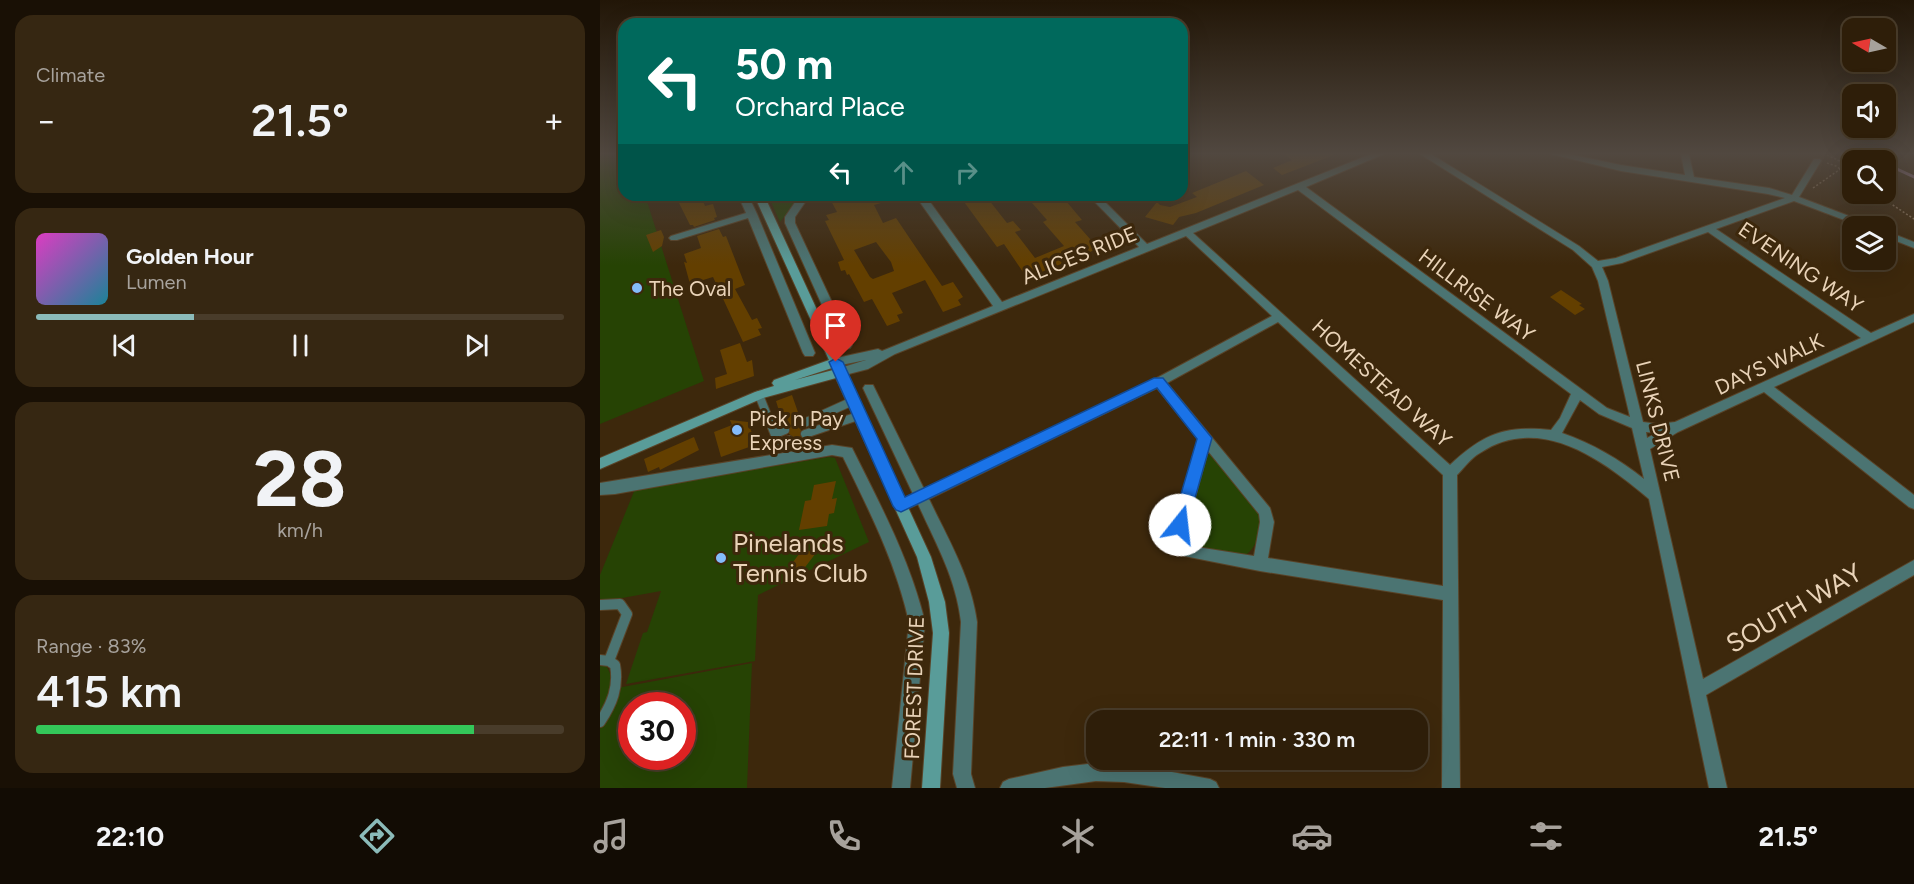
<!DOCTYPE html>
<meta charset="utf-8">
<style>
body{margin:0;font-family:Figtree,sans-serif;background:#362712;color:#f1f3f6;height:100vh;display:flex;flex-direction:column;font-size:22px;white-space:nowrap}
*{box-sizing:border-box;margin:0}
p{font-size:20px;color:#a7a29c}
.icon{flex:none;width:33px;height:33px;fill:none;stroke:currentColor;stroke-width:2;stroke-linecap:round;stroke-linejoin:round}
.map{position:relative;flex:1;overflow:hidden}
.sheet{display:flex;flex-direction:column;gap:15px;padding:15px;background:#191005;width:600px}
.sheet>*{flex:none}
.guide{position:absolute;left:18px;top:18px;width:570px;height:183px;border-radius:18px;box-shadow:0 6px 24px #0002,0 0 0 2px #493c2a;background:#00695c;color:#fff;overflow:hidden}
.needle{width:39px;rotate:279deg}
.fabs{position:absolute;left:1242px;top:18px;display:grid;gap:12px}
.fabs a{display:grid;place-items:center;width:54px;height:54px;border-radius:12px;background:#2e1e09;box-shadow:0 6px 24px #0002,0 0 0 2px #493c2a;font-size:30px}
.speed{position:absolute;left:18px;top:692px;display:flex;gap:12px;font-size:30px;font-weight:700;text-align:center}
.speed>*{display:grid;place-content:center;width:78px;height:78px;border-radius:50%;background:#2e1e09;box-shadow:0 6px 24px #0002,0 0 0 2px #493c2a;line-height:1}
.speed .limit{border:9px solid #d22;background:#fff;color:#111}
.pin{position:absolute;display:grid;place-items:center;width:51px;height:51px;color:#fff;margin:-62px -26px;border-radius:50% 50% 50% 0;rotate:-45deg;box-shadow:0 0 6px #0007}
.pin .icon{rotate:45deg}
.me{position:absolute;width:66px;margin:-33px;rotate:16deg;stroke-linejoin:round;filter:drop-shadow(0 0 4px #0008)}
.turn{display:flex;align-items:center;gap:21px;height:126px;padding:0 18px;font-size:27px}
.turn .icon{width:78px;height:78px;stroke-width:2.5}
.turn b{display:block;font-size:42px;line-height:51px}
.lanes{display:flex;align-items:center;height:57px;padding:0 18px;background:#0003;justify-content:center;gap:30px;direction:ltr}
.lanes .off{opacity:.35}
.big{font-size:45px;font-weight:600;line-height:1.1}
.sheet .widget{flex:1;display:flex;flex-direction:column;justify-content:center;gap:9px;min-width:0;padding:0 21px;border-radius:18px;background:#362712}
.sheet .dial{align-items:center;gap:0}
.dial b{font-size:78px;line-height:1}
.song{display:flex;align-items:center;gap:18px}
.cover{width:72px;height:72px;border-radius:9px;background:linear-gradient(135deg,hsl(310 70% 55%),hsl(190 70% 35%))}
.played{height:6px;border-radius:3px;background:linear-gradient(90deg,#8bbbb9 30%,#493c2a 30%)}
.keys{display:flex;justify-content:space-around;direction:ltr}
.heat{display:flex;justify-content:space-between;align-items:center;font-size:33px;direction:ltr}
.charge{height:9px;border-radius:4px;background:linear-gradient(90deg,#34c759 83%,#493c2a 0)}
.trip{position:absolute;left:486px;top:710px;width:342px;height:60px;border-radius:18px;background:#2e1e09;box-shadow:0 6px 24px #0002,0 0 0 2px #493c2a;font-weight:600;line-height:60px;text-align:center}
.tabs{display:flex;height:96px;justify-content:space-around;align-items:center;background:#120c04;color:#a7a29c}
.tabs .icon{width:42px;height:42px}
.tabs .active{color:#8bbbb9}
.tabs b{font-size:27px;color:#f1f3f6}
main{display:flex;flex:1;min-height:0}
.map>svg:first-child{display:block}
.green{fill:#264304;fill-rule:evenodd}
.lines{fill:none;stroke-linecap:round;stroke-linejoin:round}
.stream{stroke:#a482a5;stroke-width:3}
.building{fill:#633f00;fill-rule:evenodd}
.lane-far1-casing{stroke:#594328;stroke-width:10}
.lane-casing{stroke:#594328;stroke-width:12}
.street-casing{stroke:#594328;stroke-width:2}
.secondary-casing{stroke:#594328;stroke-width:2}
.path{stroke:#8e785d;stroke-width:1.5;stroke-dasharray:2 2;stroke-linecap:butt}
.lane-far1{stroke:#4b7472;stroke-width:8}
.lane{stroke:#4b7472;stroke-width:10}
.street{fill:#4b7472;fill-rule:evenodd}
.secondary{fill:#599c99;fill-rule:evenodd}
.route{fill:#1a73e8;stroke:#114b97;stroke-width:1.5}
.poi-dot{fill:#84bcfb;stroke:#3d280c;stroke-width:2}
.labels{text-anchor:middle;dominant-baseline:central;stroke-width:6;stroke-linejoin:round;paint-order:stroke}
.street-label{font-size:21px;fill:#e9d3b8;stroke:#3d280c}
.poi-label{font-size:21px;fill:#e9d3b8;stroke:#3d280c;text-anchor:start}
.near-poi-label{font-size:26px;fill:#e9d3b8;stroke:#3d280c;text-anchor:start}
.near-street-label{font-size:26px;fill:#e9d3b8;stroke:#3d280c}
</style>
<main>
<section class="sheet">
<div class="widget"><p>Climate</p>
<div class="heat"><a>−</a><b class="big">21.5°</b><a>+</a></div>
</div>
<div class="widget">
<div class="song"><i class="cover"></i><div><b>Golden Hour</b><p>Lumen</p></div></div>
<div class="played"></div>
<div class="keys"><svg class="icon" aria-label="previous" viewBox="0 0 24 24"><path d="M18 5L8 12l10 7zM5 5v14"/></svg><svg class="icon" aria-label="pause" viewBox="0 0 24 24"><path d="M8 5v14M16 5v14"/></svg><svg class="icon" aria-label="next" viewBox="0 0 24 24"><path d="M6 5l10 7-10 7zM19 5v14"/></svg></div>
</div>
<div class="widget dial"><b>28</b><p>km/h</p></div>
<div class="widget"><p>Range · 83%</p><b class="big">415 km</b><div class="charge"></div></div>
</section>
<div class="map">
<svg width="1314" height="788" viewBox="0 0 1314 788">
<rect width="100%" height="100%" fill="#3d280c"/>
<path class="green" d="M6,154H24V195H45L104,381L0,424V156Z
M168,195H201L180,222Z
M611,454L657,509C662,523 660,544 647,554C632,555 590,551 581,540L607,455Z
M229,457L235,458L269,542L158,595L155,661L26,684L43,633L47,632L61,591L0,602V575L35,489Z
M0,663L7,667L17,688L152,663L147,788H0ZM32,705H82V756H32Z"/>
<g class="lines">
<path class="stream" d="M1266,154L1279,160
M1286,164L1314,177"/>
</g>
<path class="building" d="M684,154H734V155L682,175L673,168L692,160Z
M646,171L664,185L596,213L579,217L573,225L545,217L557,202L560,205L570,207L597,197L592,193Z
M75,195H87L89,199L101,195L105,206L113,204L117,217L114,218L115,220L94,227L93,225H90Z
M228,195H297L298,198L274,205L283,223L296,218L342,286L353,282L363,297L358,300L361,305L343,312L325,280L292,293L303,313L297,315L300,321L287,326L272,299L264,302L249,274L247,275L245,270L241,271L238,262L244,260L225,221L229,220L226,215L237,212ZM276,242L291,262L294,271L273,279L270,277L254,250Z
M359,195H385L407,223L413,221L421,230L415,232L435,258L464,246L443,222L447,220L425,195H461L482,220L475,222L498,248L472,261L475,264L464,269L461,264L427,278L404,244L397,247Z
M119,229L123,237L126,236L145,285L135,289L152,320L157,318L162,328L158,329L161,335L143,342L113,277L90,284L84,262L87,263L84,254L101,248L97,236Z
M61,230L64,237L62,246L53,252L46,235Z
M961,290L982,304L979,305L985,309L975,315L950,297Z
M140,343L147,362L152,360L154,376L116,389L115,378L127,374L120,350Z
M192,395L200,418L196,424L201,430L200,436L208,441L191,448L195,438L189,434V426L183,424L176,401Z
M130,420L148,422L153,436L149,437L152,446L121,457L114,432L132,425Z
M94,437L99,450L60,470L59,467L48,472L44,459Z
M236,481L232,499L237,498L234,513L229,514L227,526L199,530L205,501L211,500L214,485Z
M203,549L216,553L199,575L186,571Z"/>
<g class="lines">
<g class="lane-far1-casing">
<path id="lane-far1" d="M159,395L179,445L189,440
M202,424L255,400
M175,434L185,430
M205,434L261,415"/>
</g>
<g class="lane-casing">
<path id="lane" d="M0,605L20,604L27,614L9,661
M0,660L9,661L15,665C19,687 12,704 0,722"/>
</g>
<g class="street-casing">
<path id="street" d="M771,154H784L706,187L1007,408L1030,417L998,281L992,267L973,250L820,154H831L979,246L998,261L1016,258L1185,198L1168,194L1021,171L951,154H969L1021,165L1085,175L1081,154H1089L1094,177L1169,188L1192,195L1214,159H1220L1221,161L1199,197L1270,224L1271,226H1260L1194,201L1116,229L1271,333L1314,314V322L1174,387L1314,495V509L1309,507L1164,392L1078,432L1050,449L1103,679L1314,560V575L1106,695L1127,788H1109L1049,499C1003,460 940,413 880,453C871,458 864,468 857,475L860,788H842L843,600L660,571L574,554L569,540L598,439L557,388L329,499C348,539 371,577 377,622L371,774L375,788H357L353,774L361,622C356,578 336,544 318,504L301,512L296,510L294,506L296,502L313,494L263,388L265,385H273L324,489L555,379L672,316L586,236L295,354L268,369L241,376L237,375L235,372L237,369L266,360L236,366L230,362L232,359L278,349L282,351L393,306L315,195H325L402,302L539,247L488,195H498L547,244ZM698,190L971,394L960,418L951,430C905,425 883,434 850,465L593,233ZM1108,232L1261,338L1075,422L1058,424L1043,422L1008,281L1002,267L1022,263ZM678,322L843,475V586L668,558L674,522L670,508L567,383ZM980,400L999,414L1032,428L1044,479C1019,459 993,444 962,433ZM1046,432L1056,433L1047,438ZM608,451L659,514L660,522L654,556L584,545L583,540Z
M138,195H148L157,214L215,353L213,356H205L203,353L148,218L77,240H71L69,238L71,236L146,213Z
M200,195H210L195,217V223L252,345L250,348L246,349L240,345L185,223V217Z
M1286,231L1314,242V248L1286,237Z
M232,445L252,448C280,504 310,560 325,622L310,788H292L309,622C296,563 269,510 243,457L232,455L15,494L0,495V483Z
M496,763L539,766L610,779L616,782L619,788H565L524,782L496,781L445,788H400L403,782L409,779L463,767Z"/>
</g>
<g class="secondary-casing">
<path id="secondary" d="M154,195H164L331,557L345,602L349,633L340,788H322L333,633L329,602L317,557L236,378L163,398L0,469V458L155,392L174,386L172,383L174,380L229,360ZM232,368L233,370L195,380Z"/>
</g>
<path class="path" d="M1227,155L1246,164
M1253,160L1263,154
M1227,163L1236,166L1252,178
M1213,188L1252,161
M1276,194L1314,219"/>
<use href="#lane-far1" class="lane-far1"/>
<use href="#lane" class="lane"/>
<use href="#street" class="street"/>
<use href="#secondary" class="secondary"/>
</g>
<linearGradient id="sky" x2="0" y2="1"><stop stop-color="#221607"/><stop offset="0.58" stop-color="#514840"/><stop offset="1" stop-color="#514840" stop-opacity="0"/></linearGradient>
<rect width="1314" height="265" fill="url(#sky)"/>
<path class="route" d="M236,358L243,362L305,497L554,378H563L612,438L586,530L580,532L575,530L572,525L597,439L557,388L301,512L296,510L293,506L229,362Z"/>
<g class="poi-dot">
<circle cx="37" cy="288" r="6"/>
<circle cx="137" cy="430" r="6"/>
<circle cx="121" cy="558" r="6"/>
</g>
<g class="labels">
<g class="street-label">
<text transform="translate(479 255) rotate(-22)">ALICES RIDE</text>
<text transform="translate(1201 267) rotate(34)">EVENING WAY</text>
<text transform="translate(877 295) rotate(37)">HILLRISE WAY</text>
<text transform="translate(1169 364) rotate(-25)">DAYS WALK</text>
<text transform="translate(782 383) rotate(42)">HOMESTEAD WAY</text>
<text transform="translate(1058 421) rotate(76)">LINKS DRIVE</text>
<text transform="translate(314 688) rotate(-88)">FOREST DRIVE</text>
</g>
<g class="poi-label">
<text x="49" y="288">The Oval</text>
<text x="149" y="418">Pick n Pay<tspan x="149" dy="24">Express</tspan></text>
</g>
<g class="near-poi-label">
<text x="133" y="543">Pinelands<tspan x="133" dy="30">Tennis Club</tspan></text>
</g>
<g class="near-street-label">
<text transform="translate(1194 608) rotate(-30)">SOUTH WAY</text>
</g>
</g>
</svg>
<div class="fabs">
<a><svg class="needle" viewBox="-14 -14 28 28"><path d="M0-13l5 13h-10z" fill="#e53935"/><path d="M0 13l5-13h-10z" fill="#a7a29c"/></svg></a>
<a><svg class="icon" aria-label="sound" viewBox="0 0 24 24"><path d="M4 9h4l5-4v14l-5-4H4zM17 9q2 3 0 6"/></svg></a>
<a><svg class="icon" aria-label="search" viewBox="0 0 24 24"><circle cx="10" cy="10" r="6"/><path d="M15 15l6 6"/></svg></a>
<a><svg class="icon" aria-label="layers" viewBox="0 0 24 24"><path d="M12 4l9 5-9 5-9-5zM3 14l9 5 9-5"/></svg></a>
</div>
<div class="speed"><div class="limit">30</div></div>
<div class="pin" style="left:236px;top:362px;background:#d93025"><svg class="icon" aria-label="arrive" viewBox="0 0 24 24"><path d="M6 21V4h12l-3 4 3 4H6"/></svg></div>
<svg class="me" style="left:580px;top:525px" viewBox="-20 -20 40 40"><circle r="19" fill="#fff"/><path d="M0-13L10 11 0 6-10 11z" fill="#1a73e8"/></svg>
<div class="trip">22:11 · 1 min · 330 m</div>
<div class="guide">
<div class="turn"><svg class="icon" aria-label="left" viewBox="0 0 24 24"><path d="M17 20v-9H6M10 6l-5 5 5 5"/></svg><div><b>50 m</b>Orchard Place</div></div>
<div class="lanes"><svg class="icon" aria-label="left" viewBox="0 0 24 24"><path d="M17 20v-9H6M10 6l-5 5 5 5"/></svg><svg class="icon off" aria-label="ahead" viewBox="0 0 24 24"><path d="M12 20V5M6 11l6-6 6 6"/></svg><svg class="icon off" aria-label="right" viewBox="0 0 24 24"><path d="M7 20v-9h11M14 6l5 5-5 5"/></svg></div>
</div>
</div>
</main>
<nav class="tabs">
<b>22:10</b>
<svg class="icon active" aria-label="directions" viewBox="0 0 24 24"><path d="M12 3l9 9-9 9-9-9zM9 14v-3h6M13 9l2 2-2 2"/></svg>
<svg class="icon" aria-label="music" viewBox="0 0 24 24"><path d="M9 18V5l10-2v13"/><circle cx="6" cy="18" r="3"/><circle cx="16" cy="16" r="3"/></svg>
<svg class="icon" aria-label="phone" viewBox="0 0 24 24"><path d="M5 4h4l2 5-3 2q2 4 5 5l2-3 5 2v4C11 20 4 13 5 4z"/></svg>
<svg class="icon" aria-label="climate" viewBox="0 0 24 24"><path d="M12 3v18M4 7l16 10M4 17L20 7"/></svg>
<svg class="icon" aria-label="car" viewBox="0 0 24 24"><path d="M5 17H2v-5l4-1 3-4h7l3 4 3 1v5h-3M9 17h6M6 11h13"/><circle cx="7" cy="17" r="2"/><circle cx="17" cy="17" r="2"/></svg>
<svg class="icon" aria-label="filters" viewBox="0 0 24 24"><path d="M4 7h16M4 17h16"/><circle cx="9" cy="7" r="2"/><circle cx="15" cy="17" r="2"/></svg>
<b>21.5°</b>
</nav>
